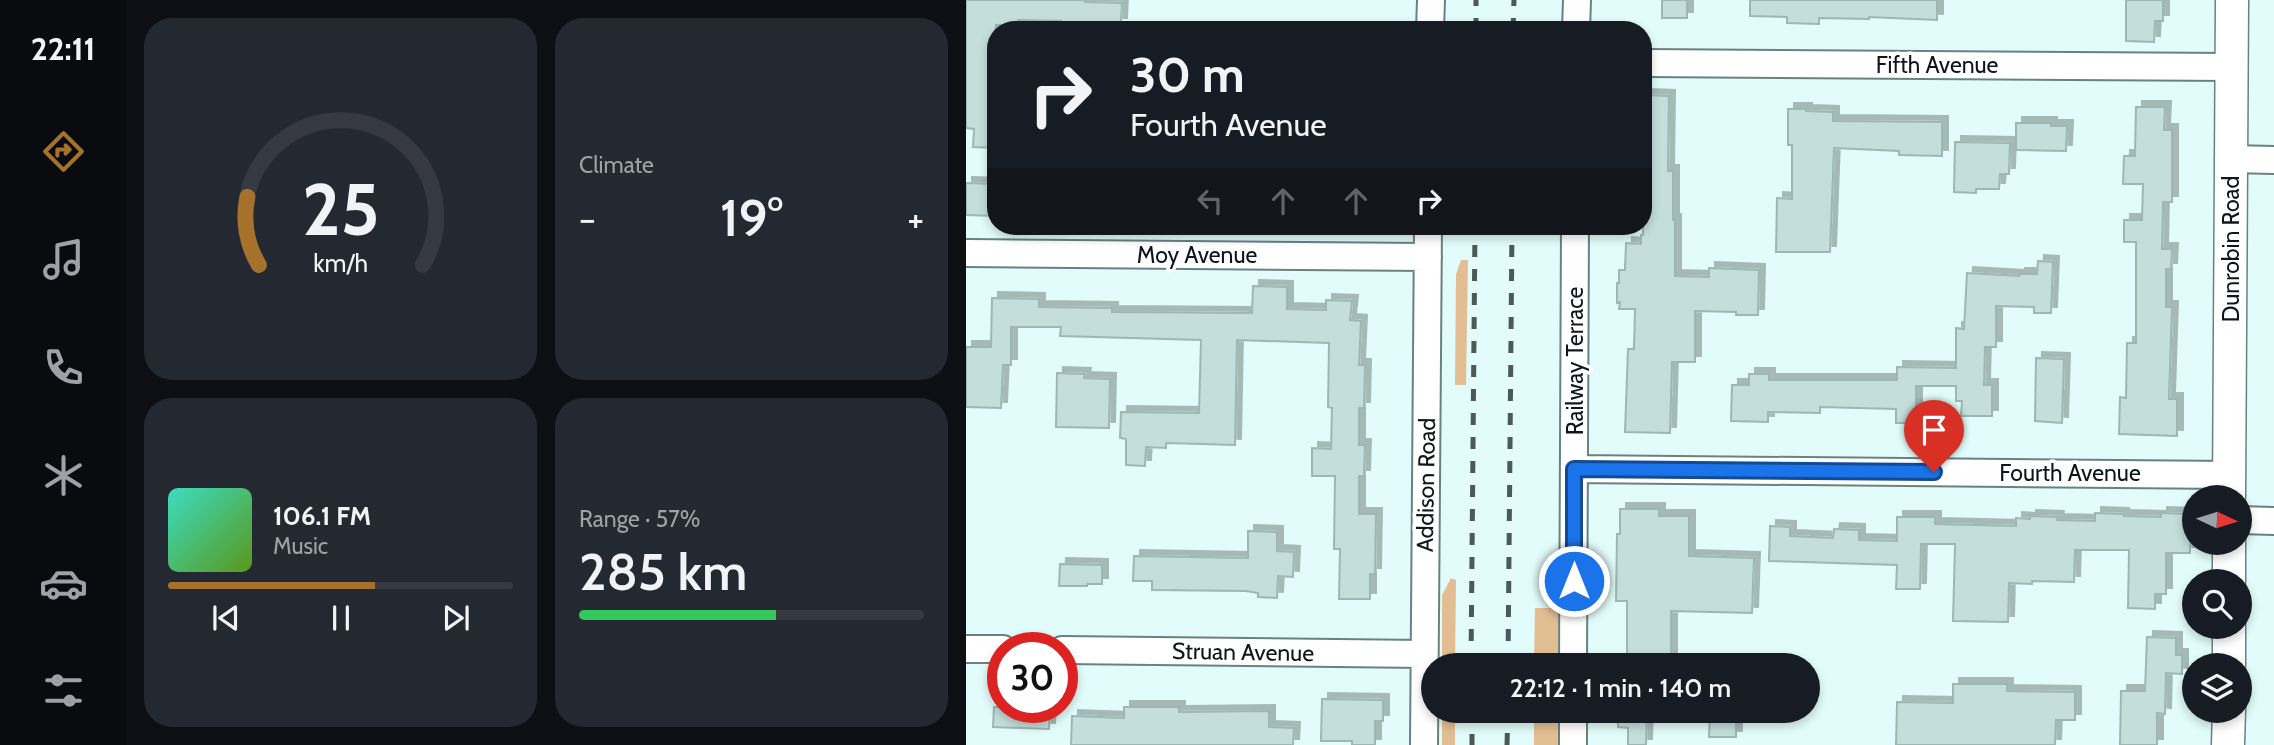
<!DOCTYPE html>
<meta charset="utf-8">
<style>
body{margin:0;font-family:Cabin,sans-serif;background:#242831;color:#f1f3f6;height:100vh;display:flex;flex-direction:column;font-size:26px;white-space:nowrap}
*{box-sizing:border-box;margin:0}
p{font-size:23px;color:#9ea1a6}
.icon{flex:none;width:38px;height:38px;fill:none;stroke:currentColor;stroke-width:2;stroke-linecap:round;stroke-linejoin:round}
.map{position:relative;flex:1;overflow:hidden}
.panel{display:flex;flex-direction:column;gap:18px;padding:18px;background:#0d0f14;width:840px}
.panel>*{flex:none}
.banner{position:absolute;left:21px;top:21px;width:665px;height:214px;border-radius:28px;box-shadow:0 4px 10px #0003;background:#171b24;color:#f1f3f6;overflow:hidden}
.needle{width:46px;rotate:94deg}
.fabs{position:absolute;left:1216px;top:485px;display:grid;gap:14px}
.fabs a{display:grid;place-items:center;width:70px;height:70px;border-radius:50%;background:#171b24;box-shadow:0 4px 10px #0003;font-size:35px}
.speed{position:absolute;left:21px;top:632px;display:flex;gap:14px;font-size:35px;font-weight:700;text-align:center}
.speed>*{display:grid;place-content:center;width:91px;height:91px;border-radius:50%;background:#171b24;box-shadow:0 4px 10px #0003;line-height:1}
.speed .limit{border:10px solid #d22;background:#fff;color:#111}
.pin{position:absolute;display:grid;place-items:center;width:60px;height:60px;color:#fff;margin:-72px -30px;border-radius:50% 50% 50% 0;rotate:-45deg;box-shadow:0 0 7px #0007}
.pin .icon{rotate:45deg}
.me{position:absolute;width:77px;margin:-38px;rotate:0deg;stroke-linejoin:round;filter:drop-shadow(0 0 5px #0008)}
.turn{display:flex;align-items:center;gap:24px;height:147px;padding:0 28px;font-size:32px}
.turn .icon{width:91px;height:91px;stroke-width:2.5}
.turn b{display:block;font-size:49px;line-height:60px}
.lanes{display:flex;align-items:center;height:66px;padding:0 28px;background:#0003;justify-content:center;gap:35px;direction:ltr}
.lanes .off{opacity:.35}
.big{font-size:52px;font-weight:600;line-height:1.1}
.panel .card{flex:1;display:flex;flex-direction:column;justify-content:center;gap:10px;min-width:0;padding:0 24px;border-radius:28px;background:#242831}
.panel .dial{align-items:center;gap:0}
.dial svg{height:182px;overflow:visible;fill:none;stroke:#363941;stroke-width:7;stroke-linecap:round;text-anchor:middle}
.dial text{fill:#f1f3f6;stroke:none}
.song{display:flex;align-items:center;gap:21px}
.cover{width:84px;height:84px;border-radius:10px;background:linear-gradient(135deg,hsl(170 70% 55%),hsl(90 70% 35%))}
.played{height:7px;border-radius:4px;background:linear-gradient(90deg,#a6712b 60%,#363941 60%)}
.keys{display:flex;justify-content:space-around;direction:ltr}
.heat{display:flex;justify-content:space-between;align-items:center;font-size:38px;direction:ltr}
.charge{height:10px;border-radius:5px;background:linear-gradient(90deg,#34c759 57%,#363941 0)}
.panel .tiles{flex:1;display:grid;gap:18px;grid-template-columns:repeat(2,1fr)}
.trip{position:absolute;left:455px;top:653px;width:399px;height:70px;border-radius:35px;background:#171b24;box-shadow:0 4px 10px #0003;font-weight:600;line-height:70px;text-align:center}
main{display:flex;flex:1;min-height:0}
.dock{display:flex;flex-direction:column;width:126px;justify-content:space-around;align-items:center;background:#090b0e;color:#9ea1a6}
.dock .icon{width:49px;height:49px}
.dock .on{color:#a6712b}
.dock b{font-size:32px;color:#f1f3f6}
.map>svg:first-child{display:block}
.green{fill:#e4be93}
.building{fill:#c3dedb;stroke:#9db7b5;stroke-width:2;filter:url(#shadow)}
.lines{fill:none;stroke-linecap:round;stroke-linejoin:round}
.minor-casing{stroke:#698280;stroke-width:30}
.tertiary-casing{stroke:#698280;stroke-width:35}
.minor{stroke:#fff;stroke-width:26}
.tertiary{stroke:#fff;stroke-width:32}
.rail{stroke:#4b5a59;stroke-width:5;stroke-dasharray:12 12;stroke-linecap:butt}
.route-casing{stroke:#114b97;stroke-width:18}
.route{stroke:#1a73e8;stroke-width:12}
.labels{text-anchor:middle;dominant-baseline:central;stroke-width:7;stroke-linejoin:round;paint-order:stroke}
.street-label{font-size:23px;fill:#0e1717;stroke:#fff}
</style>
<main>
<nav class="dock">
<b>22:11</b>
<svg class="icon on" aria-label="directions" viewBox="0 0 24 24"><path d="M12 3l9 9-9 9-9-9zM9 14v-3h6M13 9l2 2-2 2"/></svg>
<svg class="icon" aria-label="music" viewBox="0 0 24 24"><path d="M9 18V5l10-2v13"/><circle cx="6" cy="18" r="3"/><circle cx="16" cy="16" r="3"/></svg>
<svg class="icon" aria-label="phone" viewBox="0 0 24 24"><path d="M5 4h4l2 5-3 2q2 4 5 5l2-3 5 2v4C11 20 4 13 5 4z"/></svg>
<svg class="icon" aria-label="climate" viewBox="0 0 24 24"><path d="M12 3v18M4 7l16 10M4 17L20 7"/></svg>
<svg class="icon" aria-label="car" viewBox="0 0 24 24"><path d="M5 17H2v-5l4-1 3-4h7l3 4 3 1v5h-3M9 17h6M6 11h13"/><circle cx="7" cy="17" r="2"/><circle cx="17" cy="17" r="2"/></svg>
<svg class="icon" aria-label="filters" viewBox="0 0 24 24"><path d="M4 7h16M4 17h16"/><circle cx="9" cy="7" r="2"/><circle cx="15" cy="17" r="2"/></svg>
</nav>
<section class="panel">
<div class="tiles">
<div class="card dial"><svg viewBox="0 0 100 80">
<path d="M14 69A42 42 0 1 1 86 69"/>
<path d="M14 69A42 42 0 0 1 9 39" stroke="#a6712b"/>
<text x="50" y="56" font-size="32" font-weight="700">25</text>
<text x="50" y="72" font-size="11">km/h</text>
</svg></div>
<div class="card"><p>Climate</p>
<div class="heat"><a>−</a><b class="big">19°</b><a>+</a></div>
</div>
<div class="card">
<div class="song"><i class="cover"></i><div><b>106.1 FM</b><p>Music</p></div></div>
<div class="played"></div>
<div class="keys"><svg class="icon" aria-label="previous" viewBox="0 0 24 24"><path d="M18 5L8 12l10 7zM5 5v14"/></svg><svg class="icon" aria-label="pause" viewBox="0 0 24 24"><path d="M8 5v14M16 5v14"/></svg><svg class="icon" aria-label="next" viewBox="0 0 24 24"><path d="M6 5l10 7-10 7zM19 5v14"/></svg></div>
</div>
<div class="card"><p>Range · 57%</p><b class="big">285 km</b><div class="charge"></div></div>
</div>
</section>
<div class="map">
<svg width="1308" height="745" viewBox="0 0 1308 745">
<defs>
<filter id="shadow"><feDropShadow dx="6" dy="-6" stdDeviation="0" flood-color="#0004"/></filter>
</defs>
<rect width="100%" height="100%" fill="#e1fcfa"/>
<path class="green" d="M495,260H502L500,385H489L490,274Z
M485,578L490,580L489,665H476V595Z
M569,608H594L593,665H568Z
M476,711H489V745H476Z
M568,711H593V745H568Z"/>
<path class="building" d="M0,0H119V2L156,3L155,24L125,23L124,30H95V21L52,20V25H30V148L7,147L8,129L0,128Z
M696,0H721V18H696Z
M784,0H971V20L903,17V19L853,18V24L821,23V17L784,16Z
M1160,0H1197V21H1189L1188,42L1160,41Z
M677,95L703,96L702,171H707V220H709V276L743,277V268L793,270L792,315H770V312L729,311V362H706L704,433L659,432L662,349H668L669,309H653L654,302L651,303V283H653V270H659L660,243L675,244V235H677Z
M1170,107H1199L1198,130H1206V202H1197L1196,249H1206L1205,269H1200V307H1206L1203,399H1211V436L1153,434L1154,397L1160,398L1161,343H1170V242H1158V220H1176L1177,184H1157L1158,156H1169Z
M822,109H840V111L867,112V121L976,122V156L933,155V151L868,148L864,252H810L811,198L826,199V145H822Z
M1050,123H1085V126H1101L1100,151L1050,150Z
M989,142L1044,143L1043,174H1034L1033,189H1010V193L988,192Z
M0,183L30,184V216L0,215Z
M1072,261L1087,262L1085,313H1068V307L1030,306V347H1019L1018,385H1026V416H995L996,401H990V386H950V423H930V409L854,407V413L802,412V422L765,421L766,385H783V374H803V380H931V367L990,368V328L998,329L1001,273L1053,276V274H1071Z
M287,286L321,287V309L360,310V300L386,301L384,320L395,321L393,365H399L398,408H393V445H399L398,476H393V514H410L409,574H404V599H373L374,549H368L369,476H346V448L365,449L366,408L362,407L363,343L271,340L269,445L200,443V448L180,447L179,466L160,465V439L154,438L155,412L233,413L235,340L94,336L95,327H45V365H37L35,408L0,407V347H25L26,298L73,299V307L146,308V312L286,313Z
M1070,358L1098,359L1096,423L1069,421Z
M91,373L119,374L118,378L144,379L143,428L90,427Z
M654,509H693V516H723V556L788,558L786,613L705,611V660H661V601H650L651,534H654Z
M1129,513L1157,514L1158,516L1195,517V513L1225,514L1224,553H1200V594H1189V609L1162,608L1163,550H1109L1108,582L1066,581V584L1043,583L1042,622L987,621L989,544H955L954,589H930L931,565L803,561L804,526L824,527V536L867,538L868,529L893,530V540L931,541V517H969V524L1050,526V518L1064,519V516L1092,517L1091,520L1129,521Z
M282,531L311,532V551L328,552L327,577L312,576L311,598L292,597V593L280,591L186,590V581H167L168,556L282,558Z
M94,564L136,565V584H121V586H93Z
M1181,637L1210,638V655H1216V674L1200,673L1199,714L1191,713V745H1154L1155,691H1179Z
M987,684H1041V691L1109,692V720H1090L1089,745H930L931,702L987,703Z
M356,699L417,700V721H409V745H386V741H355Z
M28,707H84L83,729L27,727Z
M158,707H213V712L303,711V727L328,728L327,745H105L106,716L158,718Z
M652,710H681L680,745H662V728L652,727Z
M744,710H770V737H743Z"/>
<g class="lines">
<g class="minor-casing">
<path id="minor" d="M464,30L465,0
M610,30L611,0
M677,63L1266,67
M1265,159L1308,160
M0,253L462,257
M608,469L1264,475
M1274,520L1308,521
M0,649H37
M96,650L458,654
M607,665L609,226
M458,745L462,226
M607,745V710"/>
</g>
<g class="tertiary-casing">
<path id="tertiary" d="M1263,497L1266,0
M1263,581V542
M1263,665V626
M1262,745L1263,710"/>
</g>
<use href="#minor" class="minor"/>
<use href="#tertiary" class="tertiary"/>
<path class="rail" d="M510,30V0
M547,30L548,0
M505,665L509,226
M542,665L546,226
M506,710V745
M541,745L542,710"/>
</g>
<g class="lines">
<g class="route-casing">
<path id="route" d="M608,581V469L968,472"/>
</g>
<use href="#route" class="route"/>
</g>
<g class="labels">
<g class="street-label">
<text x="971" y="65">Fifth Avenue</text>
<text transform="translate(1265 249) rotate(-90)">Dunrobin Road</text>
<text x="231" y="255">Moy Avenue</text>
<text transform="translate(609 361) rotate(-90)">Railway Terrace</text>
<text x="1104" y="473">Fourth Avenue</text>
<text transform="translate(460 485) rotate(-89)">Addison Road</text>
<text transform="translate(277 652) rotate(1)">Struan Avenue</text>
</g>
</g>
</svg>
<div class="fabs">
<a><svg class="needle" viewBox="-14 -14 28 28"><path d="M0-13l5 13h-10z" fill="#e53935"/><path d="M0 13l5-13h-10z" fill="#9ea1a6"/></svg></a>
<a><svg class="icon" aria-label="search" viewBox="0 0 24 24"><circle cx="10" cy="10" r="6"/><path d="M15 15l6 6"/></svg></a>
<a><svg class="icon" aria-label="layers" viewBox="0 0 24 24"><path d="M12 4l9 5-9 5-9-5zM3 14l9 5 9-5"/></svg></a>
</div>
<div class="speed"><div class="limit">30</div></div>
<div class="pin" style="left:968px;top:472px;background:#d93025"><svg class="icon" aria-label="arrive" viewBox="0 0 24 24"><path d="M6 21V4h12l-3 4 3 4H6"/></svg></div>
<svg class="me" style="left:608px;top:581px" viewBox="-20 -20 40 40"><circle r="17" fill="#1a73e8" stroke="#fff" stroke-width="3"/><path d="M0-11L8 9 0 5-8 9z" fill="#fff"/></svg>
<div class="trip">22:12 · 1 min · 140 m</div>
<div class="banner">
<div class="turn"><svg class="icon" aria-label="right" viewBox="0 0 24 24"><path d="M7 20v-9h11M14 6l5 5-5 5"/></svg><div><b>30 m</b>Fourth Avenue</div></div>
<div class="lanes"><svg class="icon off" aria-label="left" viewBox="0 0 24 24"><path d="M17 20v-9H6M10 6l-5 5 5 5"/></svg><svg class="icon off" aria-label="ahead" viewBox="0 0 24 24"><path d="M12 20V5M6 11l6-6 6 6"/></svg><svg class="icon off" aria-label="ahead" viewBox="0 0 24 24"><path d="M12 20V5M6 11l6-6 6 6"/></svg><svg class="icon" aria-label="right" viewBox="0 0 24 24"><path d="M7 20v-9h11M14 6l5 5-5 5"/></svg></div>
</div>
</div>
</main>
